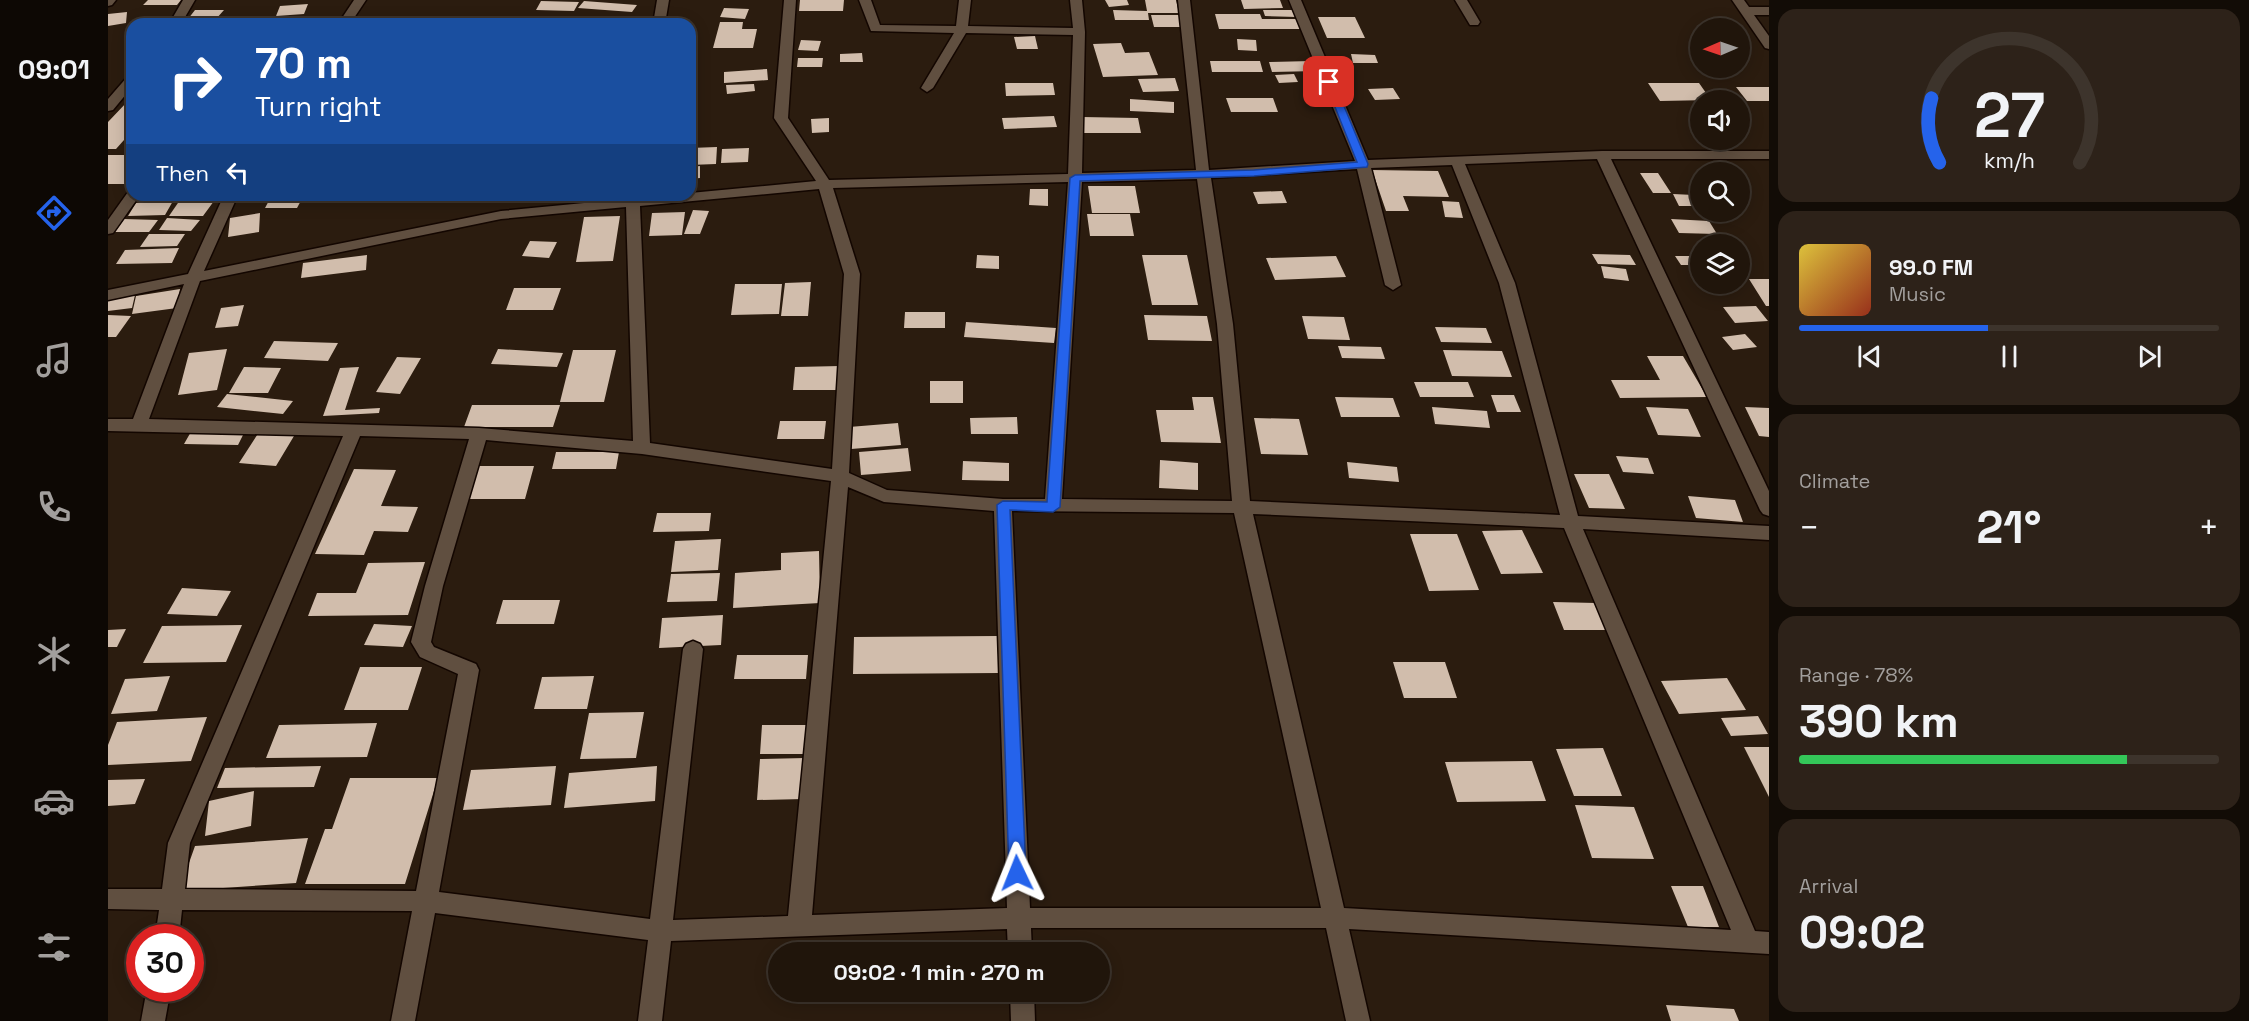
<!DOCTYPE html>
<meta charset="utf-8">
<style>
body{margin:0;font-family:"Space Grotesk",sans-serif;background:#2d2219;color:#f1f3f6;height:100vh;display:flex;flex-direction:column;font-size:22px;white-space:nowrap}
*{box-sizing:border-box;margin:0}
p{font-size:20px;color:#a29f9d}
.icon{flex:none;width:33px;height:33px;fill:none;stroke:currentColor;stroke-width:2;stroke-linecap:round;stroke-linejoin:round}
.map{position:relative;flex:1;overflow:hidden}
.side{display:flex;flex-direction:column;gap:9px;padding:9px;background:#120c06;width:480px}
.side>*{flex:none}
.top-card{position:absolute;left:18px;top:18px;width:570px;height:183px;border-radius:18px;box-shadow:0 3px 15px #0003,0 0 0 2px #3d342c;background:#1a4fa0;color:#fff;overflow:hidden}
.needle{width:39px;rotate:268deg}
.tools{position:absolute;left:1582px;top:18px;display:grid;gap:12px}
.tools a{display:grid;place-items:center;width:60px;height:60px;border-radius:50%;background:#20150b;box-shadow:0 3px 15px #0003,0 0 0 2px #3d342c;font-size:30px}
.speed{position:absolute;left:18px;top:924px;display:flex;gap:12px;font-size:30px;font-weight:700;text-align:center}
.speed>*{display:grid;place-content:center;width:78px;height:78px;border-radius:50%;background:#20150b;box-shadow:0 3px 15px #0003,0 0 0 2px #3d342c;line-height:1}
.speed .limit{border:9px solid #d22;background:#fff;color:#111}
.pin{position:absolute;display:grid;place-items:center;width:51px;height:51px;color:#fff;margin:-26px;border-radius:12px;box-shadow:0 3px 9px #0006}
.me{position:absolute;width:66px;margin:-33px;rotate:358deg;stroke-linejoin:round;filter:drop-shadow(0 0 4px #0008)}
.turn{display:flex;align-items:center;gap:21px;height:126px;padding:0 30px;font-size:27px}
.turn .icon{width:78px;height:78px;stroke-width:2.5}
.turn b{display:block;font-size:42px;line-height:51px}
.then{display:flex;align-items:center;height:57px;padding:0 30px;background:#0003;gap:12px;font-size:22px}
.big{font-size:45px;font-weight:700;line-height:1.1}
.side .widget{flex:1;display:flex;flex-direction:column;justify-content:center;gap:9px;min-width:0;padding:0 21px;border-radius:18px;background:#2d2219}
.side .dial{align-items:center;gap:0}
.dial svg{height:156px;overflow:visible;fill:none;stroke:#3d342c;stroke-width:7;stroke-linecap:round;text-anchor:middle}
.dial text{fill:#f1f3f6;stroke:none}
.song{display:flex;align-items:center;gap:18px}
.cover{width:72px;height:72px;border-radius:9px;background:linear-gradient(135deg,hsl(50 70% 55%),hsl(10 70% 35%))}
.played{height:6px;border-radius:3px;background:linear-gradient(90deg,#2563eb 45%,#3d342c 45%)}
.keys{display:flex;justify-content:space-around;direction:ltr}
.heat{display:flex;justify-content:space-between;align-items:center;font-size:33px;direction:ltr}
.charge{height:9px;border-radius:4px;background:linear-gradient(90deg,#34c759 78%,#3d342c 0)}
.trip{position:absolute;left:660px;top:942px;width:342px;height:60px;border-radius:30px;background:#20150b;box-shadow:0 3px 15px #0003,0 0 0 2px #3d342c;font-weight:700;line-height:60px;text-align:center}
main{display:flex;flex:1;min-height:0}
.dock{display:flex;flex-direction:column;width:108px;justify-content:space-around;align-items:center;background:#0d0804;color:#a29f9d}
.dock .icon{width:42px;height:42px}
.dock .selected{color:#2563eb}
.dock b{font-size:27px;color:#f1f3f6}
.map>svg:first-child{display:block}
.building{fill:#d1bdac}
.lines{fill:none;stroke-linecap:round;stroke-linejoin:round}
.minor-casing{stroke:#130600;stroke-width:3}
.minor{fill:#604f40;fill-rule:evenodd}
.route{fill:#2563eb;stroke:#184099;stroke-width:1.5}
</style>
<main>
<nav class="dock">
<b>09:01</b>
<svg class="icon selected" aria-label="directions" viewBox="0 0 24 24"><path d="M12 3l9 9-9 9-9-9zM9 14v-3h6M13 9l2 2-2 2"/></svg>
<svg class="icon" aria-label="music" viewBox="0 0 24 24"><path d="M9 18V5l10-2v13"/><circle cx="6" cy="18" r="3"/><circle cx="16" cy="16" r="3"/></svg>
<svg class="icon" aria-label="phone" viewBox="0 0 24 24"><path d="M5 4h4l2 5-3 2q2 4 5 5l2-3 5 2v4C11 20 4 13 5 4z"/></svg>
<svg class="icon" aria-label="climate" viewBox="0 0 24 24"><path d="M12 3v18M4 7l16 10M4 17L20 7"/></svg>
<svg class="icon" aria-label="car" viewBox="0 0 24 24"><path d="M5 17H2v-5l4-1 3-4h7l3 4 3 1v5h-3M9 17h6M6 11h13"/><circle cx="7" cy="17" r="2"/><circle cx="17" cy="17" r="2"/></svg>
<svg class="icon" aria-label="filters" viewBox="0 0 24 24"><path d="M4 7h16M4 17h16"/><circle cx="9" cy="7" r="2"/><circle cx="15" cy="17" r="2"/></svg>
</nav>
<div class="map">
<svg width="1661" height="1021" viewBox="0 0 1661 1021">
<rect width="100%" height="100%" fill="#2b1c0f"/>
<path class="building" d="M40,0H73L69,5H35Z
M692,0H736L735,11H691Z
M997,0H1019L1021,5L1001,7Z
M1037,0H1068L1071,13H1040L1041,20H1007L1005,10L1039,11Z
M1133,0H1172L1175,8L1136,9Z
M433,1L471,2L466,11L428,10Z
M476,1L529,5L524,12L470,8Z
M200,4L196,14L168,16L172,6Z
M616,8L641,9L637,19L612,17Z
M87,10H116L108,19H80Z
M1155,10H1186L1189,17L1157,16Z
M19,12L18,23L0,26V14Z
M1107,14H1152L1154,19H1188L1192,29H1111Z
M1043,15H1075L1078,27H1046Z
M1210,17H1247L1257,38H1219Z
M429,21H462L461,24H428Z
M612,22H635L634,29H649L645,48H605Z
M927,36L930,49H909L906,37Z
M1129,39L1148,40L1149,51L1130,50Z
M693,40L713,41L710,51L690,50Z
M1013,43L1017,53L1041,52L1050,75L995,77L985,44Z
M754,53L755,62H732V54Z
M1243,54L1267,55L1270,63H1245Z
M690,58H715L714,67H689Z
M1102,61H1152L1155,72H1104Z
M1204,61L1209,71L1164,72L1161,62Z
M659,69L660,80L616,83V72Z
M1186,74L1190,82L1171,83L1167,75Z
M1067,78L1071,91L1035,92L1030,79Z
M897,83H945L947,95L898,96Z
M1540,83H1591L1603,100L1552,101Z
M646,84L647,91L619,94L618,85Z
M1628,87H1661V101H1639Z
M1285,88L1292,99L1267,100L1260,89Z
M1118,98H1165L1170,112H1123Z
M1022,99L1066,102V113L1022,111Z
M19,102H24V131L8,149H0V122Z
M946,116L949,127L896,129L894,118Z
M974,117L1030,118L1033,133H975Z
M721,118V132L704,133L703,119Z
M609,147L608,164L582,165V148Z
M641,148L640,162L613,163L614,149Z
M0,155H24V178L20,184H0Z
M592,166V178L582,179V167Z
M1264,170L1330,171L1341,197L1295,196L1301,211H1278Z
M1532,173H1550L1563,193H1545Z
M980,186H1027L1032,213H984Z
M922,189H940V206L921,205Z
M1174,191L1179,203L1150,204L1145,192Z
M1565,194L1586,195L1593,206H1571Z
M39,195H66L63,199H36Z
M164,195H196L189,208H157Z
M72,200L106,201L95,216H61Z
M65,201L57,215L20,216L28,203Z
M1334,201L1351,202L1355,218L1337,217Z
M585,210L601,211L592,234H576Z
M577,212L574,235L541,236L544,213Z
M152,213L151,232L120,237L122,218Z
M979,214H1022L1026,236H982Z
M512,216L505,261L468,262L476,217Z
M59,218L92,220L83,231L51,230Z
M16,219L50,220L41,232H7Z
M1563,219L1601,221L1609,234L1571,233Z
M41,234H77L69,246L32,247Z
M422,241L449,242L441,258L414,256Z
M71,248L64,263L8,264L17,250Z
M1484,254L1522,255L1528,265L1490,264Z
M259,255L258,270L193,278L195,263Z
M869,255L891,256V269L868,268Z
M1034,255H1079L1090,305H1044Z
M1228,256L1238,277L1167,280L1158,258Z
M1567,256H1593V265H1573Z
M1493,266L1518,269L1521,281L1496,278Z
M1641,279H1661V306H1658Z
M703,282L700,316H673L677,283Z
M627,284H674L671,314L623,315Z
M406,288H453L445,310H398Z
M72,289L69,308L24,314L28,296Z
M27,295L24,308L0,311V299Z
M136,305L130,326L107,328L113,308Z
M1648,306L1660,321L1627,323L1615,307Z
M797,312H837V328H796Z
M0,315L23,316L8,337H0Z
M1036,315L1099,316L1104,341L1040,340Z
M1194,316L1236,317L1242,340L1200,339Z
M858,322L948,328L946,343L856,337Z
M1327,327L1378,328L1384,343L1333,342Z
M1637,334L1649,347L1625,350L1614,337Z
M166,341L230,343L220,361L156,358Z
M1230,346L1273,347L1277,359L1234,358Z
M119,349L109,390L70,395L81,353Z
M390,349L455,353L449,367L383,364Z
M465,350H508L496,402H452Z
M1335,350L1394,351L1404,377L1344,376Z
M1539,356H1575L1599,397L1512,398L1503,380H1552Z
M289,357L313,358L292,394L268,392Z
M732,366L731,390H685L687,367Z
M136,367L173,368L160,393H121Z
M251,367L237,410L272,408L271,413L215,416L232,368Z
M822,381H855V403H822Z
M1306,382H1360L1366,397H1312Z
M119,394L185,401L175,414L109,407Z
M1383,395H1406L1413,412H1389Z
M1084,397H1105L1113,443L1053,442L1048,410H1086Z
M1227,397L1285,398L1292,417H1233Z
M364,405H452L445,427H356Z
M1324,407L1379,411L1382,428L1327,424Z
M1538,407L1580,409L1593,437L1550,435Z
M1637,407L1661,408V437L1651,436Z
M909,417L910,434H863L862,418Z
M1146,418L1191,419L1200,455L1153,454Z
M672,421H718L716,439H669Z
M790,423L793,445L743,449L741,427Z
M153,429L189,431L168,466L131,463Z
M84,430L137,431L130,445L76,444Z
M800,448L803,471L753,475L751,452Z
M448,452H511L508,469H444Z
M1508,456L1540,458L1546,474L1515,472Z
M1052,460L1090,463V490L1051,488Z
M855,461L901,463V481L854,480Z
M1239,462L1289,467L1291,482L1241,478Z
M369,466H426L417,499H358Z
M246,469L288,470L273,506L310,507L300,532L266,531L256,555L207,554Z
M1466,474H1501L1517,509L1481,508Z
M1580,496L1627,500L1635,522L1588,518Z
M549,513H603L601,531L545,532Z
M1414,530L1435,573L1393,574L1374,531Z
M1302,534H1349L1371,590L1321,591Z
M613,539L610,570L563,572L567,541Z
M711,551L712,603L625,608L627,573L673,570V553Z
M317,562L300,615L200,616L209,593H248L260,563Z
M612,573L609,601L559,602L563,574Z
M74,588L123,591L109,616L59,614Z
M395,600H452L446,624H388Z
M1445,602L1488,603L1500,630H1456Z
M615,615L613,645L551,648L554,618Z
M266,624L304,626L295,647L256,645Z
M134,625L118,662L35,663L54,626Z
M18,629L9,647H0V630Z
M889,636L891,673L745,674L746,637Z
M629,655H700L698,679H626Z
M1285,662H1337L1349,698H1296Z
M252,667H314L300,710H236Z
M62,676L49,711L3,714L17,679Z
M486,676L479,709H426L434,677Z
M1619,678L1638,710L1571,714L1553,681Z
M536,712L528,758L472,759L481,713Z
M1650,716L1660,734L1623,736L1613,718Z
M99,717L83,761L0,765V745L9,722Z
M269,723L259,757L158,758L171,725Z
M654,725H702L699,754H652Z
M1636,747H1661V797Z
M1495,748L1514,796H1466L1448,749Z
M697,758L696,799L649,800L652,759Z
M1424,761L1438,801L1349,802L1337,762Z
M213,766L206,787L109,788L117,768Z
M448,766L443,805L355,810L363,770Z
M549,766L547,801L456,808L461,773Z
M242,778H330L297,884H197L217,829H224Z
M37,779L27,804L0,806V780Z
M146,791L143,826L97,836L101,801Z
M1467,805L1526,807L1546,859L1484,858Z
M200,838L188,883L71,891L87,846Z
M1563,886H1595L1611,927H1580Z
M1558,1005L1626,1009L1631,1021H1563Z"/>
<g class="lines">
<g class="minor-casing">
<path id="minor" d="M0,0H8L4,5L0,6Z
M75,0H87L73,24H61Z
M246,0H258L242,24H230Z
M549,0H561L557,24H545Z
M676,0H688L680,118L721,180L960,174L965,35L858,33L825,88L819,92L813,88L846,33L763,31L751,0H763L772,25L848,26L851,0H863L860,26L965,28L962,0H974L977,32L974,173L1088,170L1070,0H1082L1101,170L1247,161L1181,0H1193L1260,160L1494,151H1661V159H1503L1661,491V516L1655,514L1652,510L1489,159L1357,164L1407,283L1470,516L1661,526V540L1475,529L1647,931L1661,932V954L1241,929L1262,1021H1238L1218,928H923L924,952H900L899,929L563,941L554,1021H530L540,940L327,913L307,1021H283L304,911L74,910L71,938H47L51,910L0,909V889H54L60,843L235,436L0,431V419H25L76,284L0,300V290L80,274L116,195H130L96,271L393,211L518,199V195H532V197L582,195V193L708,181L666,118ZM1344,165L1391,283L1452,515L1142,501L1125,324L1103,178L1249,169L1277,285L1285,290L1293,285L1263,168ZM1089,179L1109,324L1124,501L954,499L974,182ZM960,182L937,499H895L779,490L741,473L752,274L725,188ZM711,189L736,274L724,469L542,443L532,206ZM518,207L525,441L371,428L41,419L92,281L393,219ZM252,436L361,439L317,586L303,642L312,657L350,674L308,891L77,889L82,843ZM378,440L534,454L723,481L680,916L565,920L595,649L592,644L585,641L578,644L575,649L542,919L331,892L371,670L368,664L326,647L323,642L335,586ZM740,487L776,502L886,511L899,908L704,915ZM904,511L1126,513L1213,908H922ZM1145,514L1456,528L1623,930L1236,908Z
M1347,0H1359L1372,22L1370,25H1362Z
M1624,0H1636L1641,7H1661V15H1646L1661,36V49L1657,48Z
M24,75V87L5,110L0,111V99L20,76Z
M24,191V195H32L5,233L0,234V220L20,192Z
M39,988H63L57,1021H33Z
M902,992H926L927,1021H903Z"/>
</g>
<use href="#minor" class="minor"/>
</g>
<path class="route" d="M1221,79L1226,82L1260,164L1259,167L1146,176L972,181L952,507L945,512L902,510L918,873L915,878L909,880L903,878L901,873L889,505L895,501L939,502L962,178L967,175L1146,170L1249,162L1217,82Z"/>
</svg>
<div class="tools">
<a><svg class="needle" viewBox="-14 -14 28 28"><path d="M0-13l5 13h-10z" fill="#e53935"/><path d="M0 13l5-13h-10z" fill="#a29f9d"/></svg></a>
<a><svg class="icon" aria-label="sound" viewBox="0 0 24 24"><path d="M4 9h4l5-4v14l-5-4H4zM17 9q2 3 0 6"/></svg></a>
<a><svg class="icon" aria-label="search" viewBox="0 0 24 24"><circle cx="10" cy="10" r="6"/><path d="M15 15l6 6"/></svg></a>
<a><svg class="icon" aria-label="layers" viewBox="0 0 24 24"><path d="M12 4l9 5-9 5-9-5zM3 14l9 5 9-5"/></svg></a>
</div>
<div class="speed"><div class="limit">30</div></div>
<div class="pin" style="left:1221px;top:82px;background:#d93025"><svg class="icon" aria-label="arrive" viewBox="0 0 24 24"><path d="M6 21V4h12l-3 4 3 4H6"/></svg></div>
<svg class="me" style="left:909px;top:873px" viewBox="-20 -20 40 40"><path d="M0-17L14 15 0 8-14 15z" fill="#2563eb" stroke="#fff" stroke-width="4"/></svg>
<div class="trip">09:02 · 1 min · 270 m</div>
<div class="top-card">
<div class="turn"><svg class="icon" aria-label="right" viewBox="0 0 24 24"><path d="M7 20v-9h11M14 6l5 5-5 5"/></svg><div><b>70 m</b>Turn right</div></div>
<div class="then">Then<svg class="icon" aria-label="left" viewBox="0 0 24 24"><path d="M17 20v-9H6M10 6l-5 5 5 5"/></svg></div>
</div>
</div>
<section class="side">
<div class="widget dial"><svg viewBox="0 0 100 80">
<path d="M14 69A42 42 0 1 1 86 69"/>
<path d="M14 69A42 42 0 0 1 10 36" stroke="#2563eb"/>
<text x="50" y="56" font-size="32" font-weight="700">27</text>
<text x="50" y="72" font-size="11">km/h</text>
</svg></div>
<div class="widget">
<div class="song"><i class="cover"></i><div><b>99.0 FM</b><p>Music</p></div></div>
<div class="played"></div>
<div class="keys"><svg class="icon" aria-label="previous" viewBox="0 0 24 24"><path d="M18 5L8 12l10 7zM5 5v14"/></svg><svg class="icon" aria-label="pause" viewBox="0 0 24 24"><path d="M8 5v14M16 5v14"/></svg><svg class="icon" aria-label="next" viewBox="0 0 24 24"><path d="M6 5l10 7-10 7zM19 5v14"/></svg></div>
</div>
<div class="widget"><p>Climate</p>
<div class="heat"><a>−</a><b class="big">21°</b><a>+</a></div>
</div>
<div class="widget"><p>Range · 78%</p><b class="big">390 km</b><div class="charge"></div></div>
<div class="widget"><p>Arrival</p><b class="big">09:02</b></div>
</section>
</main>
